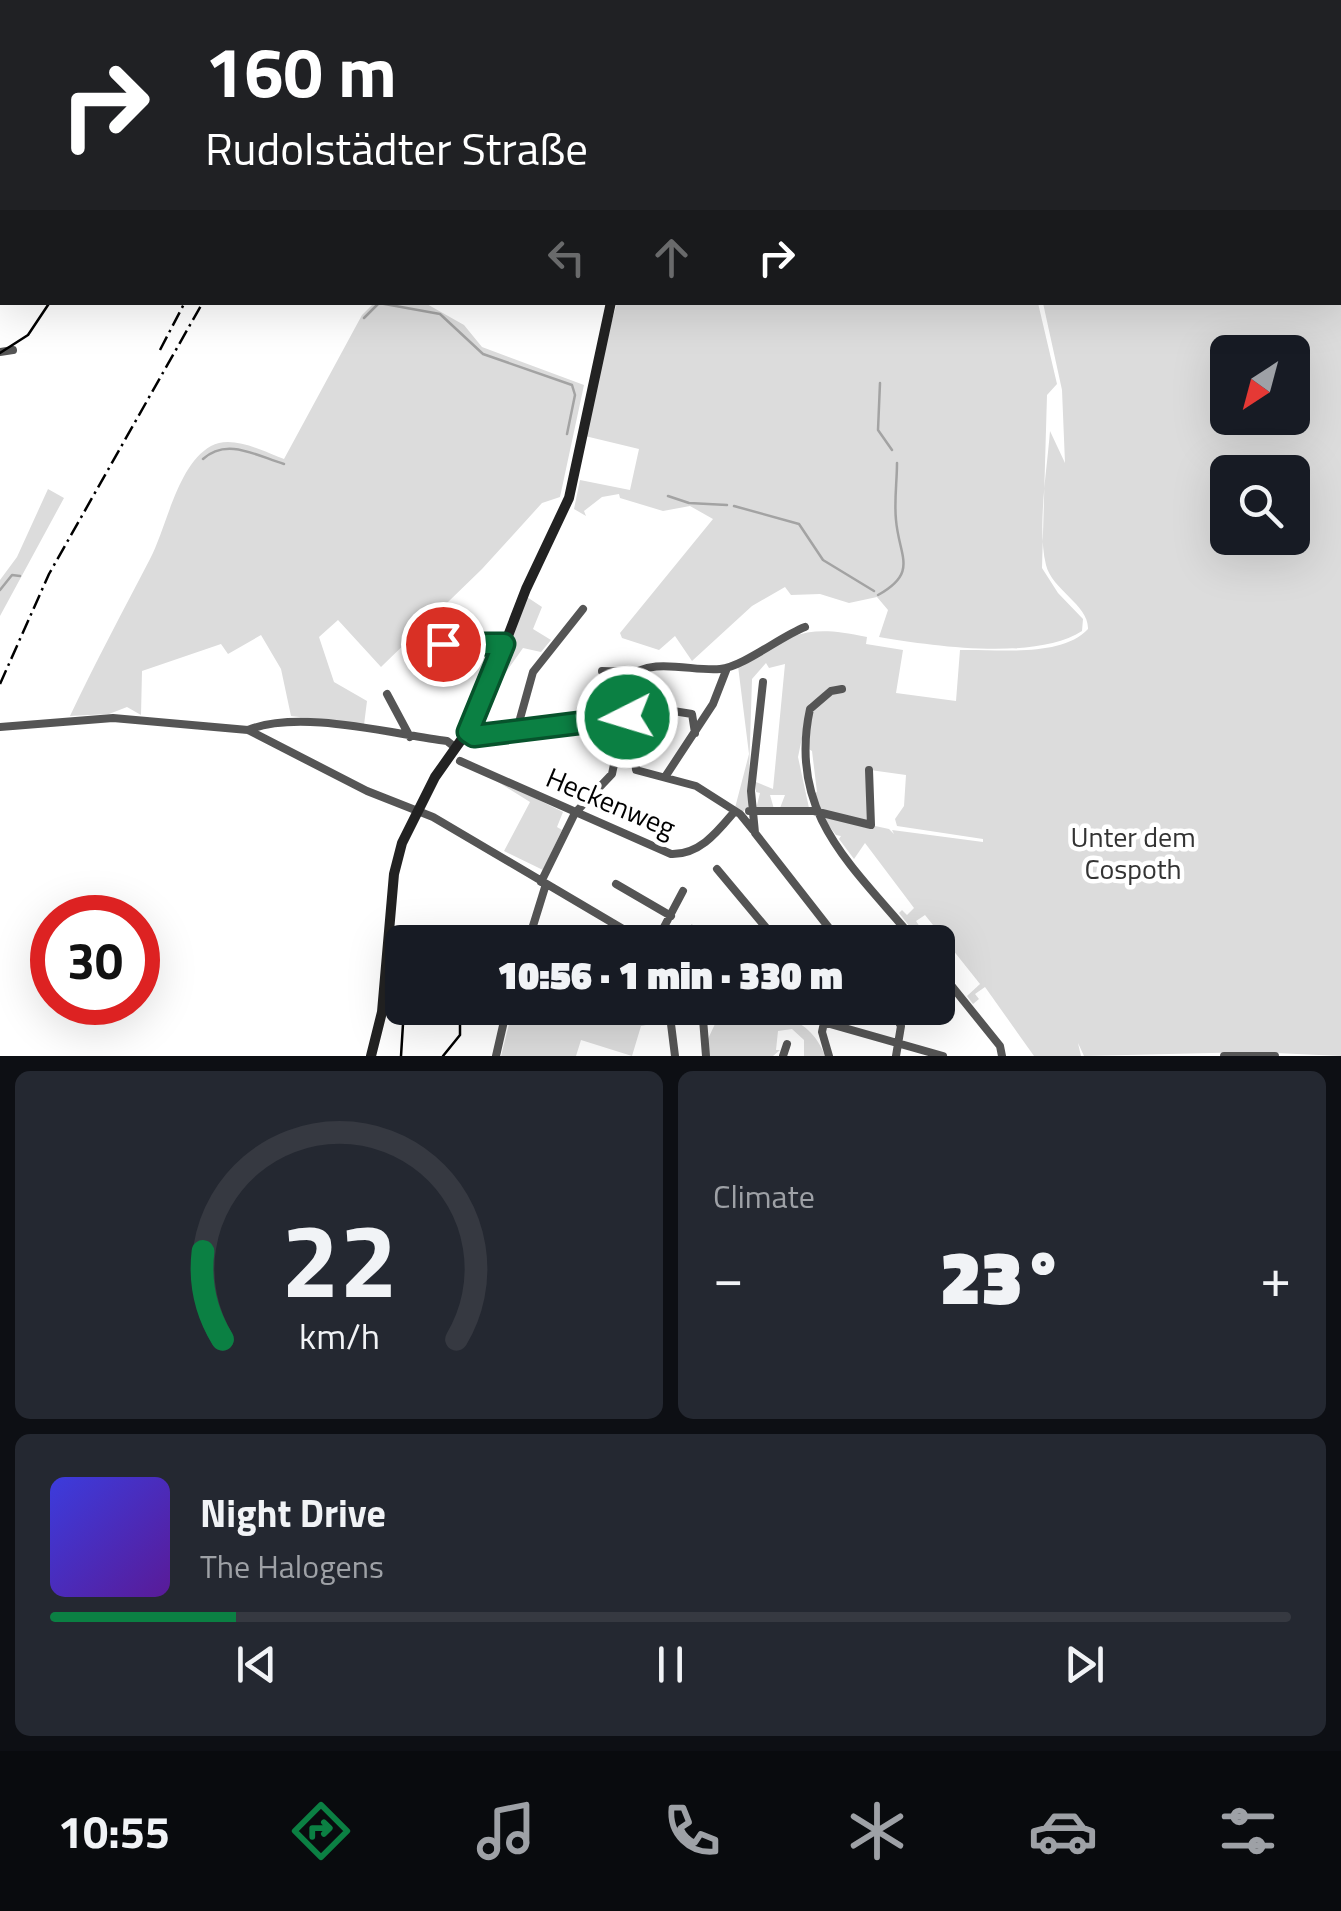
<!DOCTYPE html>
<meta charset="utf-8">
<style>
body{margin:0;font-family:"Titillium Web",sans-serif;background:#242831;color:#f1f3f6;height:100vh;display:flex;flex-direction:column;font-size:38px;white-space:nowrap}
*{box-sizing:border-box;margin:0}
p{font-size:32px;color:#9ea1a6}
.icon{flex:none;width:55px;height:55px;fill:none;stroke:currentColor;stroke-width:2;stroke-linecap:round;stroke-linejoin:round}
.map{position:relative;height:1056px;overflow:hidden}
.panel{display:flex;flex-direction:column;gap:15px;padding:15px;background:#0d0f14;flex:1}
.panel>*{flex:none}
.banner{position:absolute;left:0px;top:0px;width:1342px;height:305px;box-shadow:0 10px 40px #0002;background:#202124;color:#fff;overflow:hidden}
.needle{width:65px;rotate:216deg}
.fabs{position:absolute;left:1210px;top:335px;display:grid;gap:20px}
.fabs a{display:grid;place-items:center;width:100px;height:100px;border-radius:15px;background:#171b24;box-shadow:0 10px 40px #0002;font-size:50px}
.speed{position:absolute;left:30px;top:895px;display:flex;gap:20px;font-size:50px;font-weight:700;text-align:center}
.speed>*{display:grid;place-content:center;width:130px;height:130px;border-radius:50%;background:#171b24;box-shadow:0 10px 40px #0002;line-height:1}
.speed .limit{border:15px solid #d22;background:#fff;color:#111}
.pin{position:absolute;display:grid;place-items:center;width:85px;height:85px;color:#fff;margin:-42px;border:5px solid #fff;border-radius:50%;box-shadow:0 2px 10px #0007}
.me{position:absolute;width:110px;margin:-55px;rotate:265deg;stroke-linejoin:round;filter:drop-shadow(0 0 8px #0008)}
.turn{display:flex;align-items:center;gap:35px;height:210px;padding:0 40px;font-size:45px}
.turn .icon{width:130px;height:130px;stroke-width:2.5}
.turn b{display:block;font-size:70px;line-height:85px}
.lanes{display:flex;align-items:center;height:95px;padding:0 40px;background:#0003;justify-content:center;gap:50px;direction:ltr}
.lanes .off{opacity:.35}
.big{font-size:75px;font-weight:800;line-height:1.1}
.panel .card{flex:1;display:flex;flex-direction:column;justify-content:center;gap:15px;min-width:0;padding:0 35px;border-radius:15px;background:#242831}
.panel .dial{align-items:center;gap:0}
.dial svg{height:260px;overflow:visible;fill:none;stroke:#363941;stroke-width:7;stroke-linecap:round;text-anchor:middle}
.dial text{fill:#f1f3f6;stroke:none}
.song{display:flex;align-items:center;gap:30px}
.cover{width:120px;height:120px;border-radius:15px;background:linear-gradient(135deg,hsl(240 70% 55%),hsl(270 70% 35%))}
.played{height:10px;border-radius:5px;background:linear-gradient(90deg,#0b8043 15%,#363941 15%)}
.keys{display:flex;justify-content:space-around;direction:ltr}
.heat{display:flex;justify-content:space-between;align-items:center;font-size:55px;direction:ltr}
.panel .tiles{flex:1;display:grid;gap:15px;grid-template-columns:1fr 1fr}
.card:last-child{grid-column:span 2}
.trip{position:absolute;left:385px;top:925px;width:570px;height:100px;border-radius:15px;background:#171b24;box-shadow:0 10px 40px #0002;font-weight:800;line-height:100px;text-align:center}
.tab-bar{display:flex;height:160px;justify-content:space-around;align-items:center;background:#090b0e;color:#9ea1a6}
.tab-bar .icon{width:70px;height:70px}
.tab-bar .on{color:#0b8043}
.tab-bar b{font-size:45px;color:#f1f3f6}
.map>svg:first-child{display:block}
.green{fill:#dcdcdc;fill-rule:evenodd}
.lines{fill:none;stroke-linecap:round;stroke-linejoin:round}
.stream{stroke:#a3a3a3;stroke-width:2.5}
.street{stroke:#555;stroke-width:8}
.secondary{stroke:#222;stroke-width:10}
.tram{stroke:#000;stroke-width:2.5}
.rail{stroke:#000;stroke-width:2.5;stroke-dasharray:15 5 2.5 5;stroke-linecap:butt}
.route-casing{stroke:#07532c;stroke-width:25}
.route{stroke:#0b8043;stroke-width:18}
.labels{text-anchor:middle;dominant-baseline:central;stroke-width:9;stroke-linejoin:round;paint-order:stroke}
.street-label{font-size:28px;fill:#000;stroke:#fff}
.park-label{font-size:28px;fill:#333;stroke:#fff}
</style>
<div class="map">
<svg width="1341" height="1056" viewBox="0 0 1341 1056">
<rect width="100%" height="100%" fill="#fff"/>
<path class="green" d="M739,0H1341V1056L1254,1052L1084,1056L1078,1043L1081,1056H1034L985,987L975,994L979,999L973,1004L967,996L980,984L925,915L916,921L920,927L914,932L899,913L902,910L907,915L914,908L865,843L854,859L839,839L841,836L836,835L820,814L889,829L894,834L892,830L983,842V839L897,826L895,819L904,806L906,775L870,770L873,822L818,809L813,794L817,792L812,751L805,747L811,709L819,697L809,704L798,757L809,808H780L785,795H770L774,809H756L760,793L756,792V782L773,789L785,664L769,668L766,663L752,679L748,808L742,812L735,808L749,754L738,666C792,635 803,623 867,637L866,644L903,650L896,693L956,701L960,650C997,649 1061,658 1088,629C1089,605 1052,590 1046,565C1037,528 1047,470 1050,431L1065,463L1062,390L1043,303L1340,302V2ZM1228,352H1292V418H1228ZM1228,472H1292V538H1228Z
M374,303H425L464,325L482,347L584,385L560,497L542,503L482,569L381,667L338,620L319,637L334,682L367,701L364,725L291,716L281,669L261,635L228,654L221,644L142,671L141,715L127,707L109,714L70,716C95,663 123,611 150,559C167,527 177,465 211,446C232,434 265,452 284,459L362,315Z
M617,303H1038L1057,384L1047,395L1042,568L1058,593L1083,619L1082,631C1036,661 932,646 879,637L888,610L877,597L849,603L820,594L791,595L785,587L752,606L692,661L675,636L659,650L622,638L620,633L713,519L690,506L663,511L620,498L619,494L602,497L584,511L586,516L574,509L580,480L630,490L639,449L585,436L595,379Z
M48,489L64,498L0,616V580L17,557Z
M527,597L542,607L533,629L551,640L541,652L523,648L497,685L500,664Z
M482,772L563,812L557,827L562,830L543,870L504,851L530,802Z
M513,1008H562V1012L566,1008H581L612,1025L626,1008H664L666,1021L641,1026L632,1056L581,1040L576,1056H501Z
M694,1008C743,1008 806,1003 825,1056H804V1040L792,1029L778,1031L776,1050H780L773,1056H708L707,1041L715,1024L721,1023L719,1010L702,1015Z"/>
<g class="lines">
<path class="stream" d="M364,318L379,303L440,314L483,354L572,385L575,395L567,434
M880,383L878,430L892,450
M203,459C227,437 257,456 284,464
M668,496L689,503L727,505
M734,506L799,524L823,560L874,591
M0,590L12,575L20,576
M878,595C919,572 899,557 896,520C894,501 897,482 897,463"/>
<path class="street" d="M524,2L525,0
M0,352L13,350
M434,648L457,642L504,644
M602,671L628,672L636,770L696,786L740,814L753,830
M629,678C649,656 694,672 720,669C743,667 781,636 805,627
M763,682L751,791L755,833L840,942
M842,689L831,691L810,709C787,815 854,867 916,942
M387,694L410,737
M632,721L653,723L667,710L692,714L695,733
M0,727L113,718L248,730L367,791L433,817L645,942
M248,730C300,709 391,734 447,741L456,748
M468,732L487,737L632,716
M516,733L533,672L583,609
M460,761L671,854C700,855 718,831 735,811
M665,777L713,704L727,668
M749,811H814L871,825L869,770
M717,869L778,942
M541,882L575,813L612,774L617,750L631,749
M616,884L671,916
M692,929L711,942
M528,942L546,884
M656,942L683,891
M938,969L1000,1046L1002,1056
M669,1008L675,1056
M774,1008L943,1056
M827,1008L822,1032L829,1056
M891,1008L901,1026L896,1056
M703,1019L706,1056
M496,1056L507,1008
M783,1056L787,1044
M1224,1056H1275"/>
<path class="secondary" d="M91,2L92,0
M730,2L731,0
M0,156L2,152
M371,1056L382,1012L394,874L402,843L435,777L476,719L526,589L569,498L611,302"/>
<path class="tram" d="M223,2L225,0
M0,353L28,335L50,302
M401,1056L403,1024L412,1008
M443,1056L460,1035V1020L454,1008"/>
<path class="rail" d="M351,2L352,0
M376,2L378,0
M160,350L185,302
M0,684L49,574L203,302"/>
</g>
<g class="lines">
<g class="route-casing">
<path id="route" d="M443,644H504L468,732L474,736L627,717"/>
</g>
<use href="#route" class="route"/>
</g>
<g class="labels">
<g class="street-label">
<text transform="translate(611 802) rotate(23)">Heckenweg</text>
</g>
<g class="park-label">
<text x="1133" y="836">Unter dem<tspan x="1133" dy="32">Cospoth</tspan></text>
</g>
</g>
</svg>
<div class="fabs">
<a><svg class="needle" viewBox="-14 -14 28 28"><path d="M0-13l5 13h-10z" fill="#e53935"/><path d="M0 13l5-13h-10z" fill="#9ea1a6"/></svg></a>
<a><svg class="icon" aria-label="search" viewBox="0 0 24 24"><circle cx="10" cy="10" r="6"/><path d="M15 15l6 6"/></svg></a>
</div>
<div class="speed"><div class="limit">30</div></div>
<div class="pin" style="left:443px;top:644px;background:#d93025"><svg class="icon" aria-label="arrive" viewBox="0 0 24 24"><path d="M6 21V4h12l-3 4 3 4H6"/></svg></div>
<svg class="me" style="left:627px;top:717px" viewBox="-20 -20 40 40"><circle r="17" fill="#0b8043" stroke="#fff" stroke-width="3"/><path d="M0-11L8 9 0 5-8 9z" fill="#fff"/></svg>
<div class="trip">10:56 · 1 min · 330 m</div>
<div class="banner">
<div class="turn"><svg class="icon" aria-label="right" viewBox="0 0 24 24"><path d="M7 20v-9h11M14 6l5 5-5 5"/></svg><div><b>160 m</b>Rudolstädter Straße</div></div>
<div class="lanes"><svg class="icon off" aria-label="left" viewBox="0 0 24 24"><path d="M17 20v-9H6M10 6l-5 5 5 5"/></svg><svg class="icon off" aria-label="ahead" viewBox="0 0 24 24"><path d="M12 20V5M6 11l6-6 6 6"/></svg><svg class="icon" aria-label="right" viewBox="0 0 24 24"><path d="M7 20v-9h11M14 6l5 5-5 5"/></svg></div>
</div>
</div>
<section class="panel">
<div class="tiles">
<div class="card dial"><svg viewBox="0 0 100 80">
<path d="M14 69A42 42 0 1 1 86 69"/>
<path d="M14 69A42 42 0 0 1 8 42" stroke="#0b8043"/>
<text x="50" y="56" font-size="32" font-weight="700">22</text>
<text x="50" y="72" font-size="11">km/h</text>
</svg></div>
<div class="card"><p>Climate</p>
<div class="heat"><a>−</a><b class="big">23°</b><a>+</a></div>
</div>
<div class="card">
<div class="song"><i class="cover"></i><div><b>Night Drive</b><p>The Halogens</p></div></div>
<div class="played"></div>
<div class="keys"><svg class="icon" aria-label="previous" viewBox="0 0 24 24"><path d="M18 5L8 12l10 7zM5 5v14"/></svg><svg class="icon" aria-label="pause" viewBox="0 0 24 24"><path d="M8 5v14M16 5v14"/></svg><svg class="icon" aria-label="next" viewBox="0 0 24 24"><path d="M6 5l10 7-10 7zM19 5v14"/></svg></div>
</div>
</div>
</section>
<nav class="tab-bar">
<b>10:55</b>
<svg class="icon on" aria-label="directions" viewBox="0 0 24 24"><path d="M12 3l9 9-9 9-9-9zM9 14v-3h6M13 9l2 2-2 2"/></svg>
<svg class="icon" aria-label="music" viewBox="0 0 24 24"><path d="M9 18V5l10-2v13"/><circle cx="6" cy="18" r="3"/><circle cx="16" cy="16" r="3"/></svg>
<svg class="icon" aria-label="phone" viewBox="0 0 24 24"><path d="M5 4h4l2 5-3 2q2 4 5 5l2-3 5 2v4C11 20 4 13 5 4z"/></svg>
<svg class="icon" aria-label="climate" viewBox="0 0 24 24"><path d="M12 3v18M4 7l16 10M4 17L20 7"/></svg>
<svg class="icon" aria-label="car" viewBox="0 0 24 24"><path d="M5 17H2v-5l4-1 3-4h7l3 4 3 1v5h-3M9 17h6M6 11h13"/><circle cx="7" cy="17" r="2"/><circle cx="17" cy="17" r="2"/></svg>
<svg class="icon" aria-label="filters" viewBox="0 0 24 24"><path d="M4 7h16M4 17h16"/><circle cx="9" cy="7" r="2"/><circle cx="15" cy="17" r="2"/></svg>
</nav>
